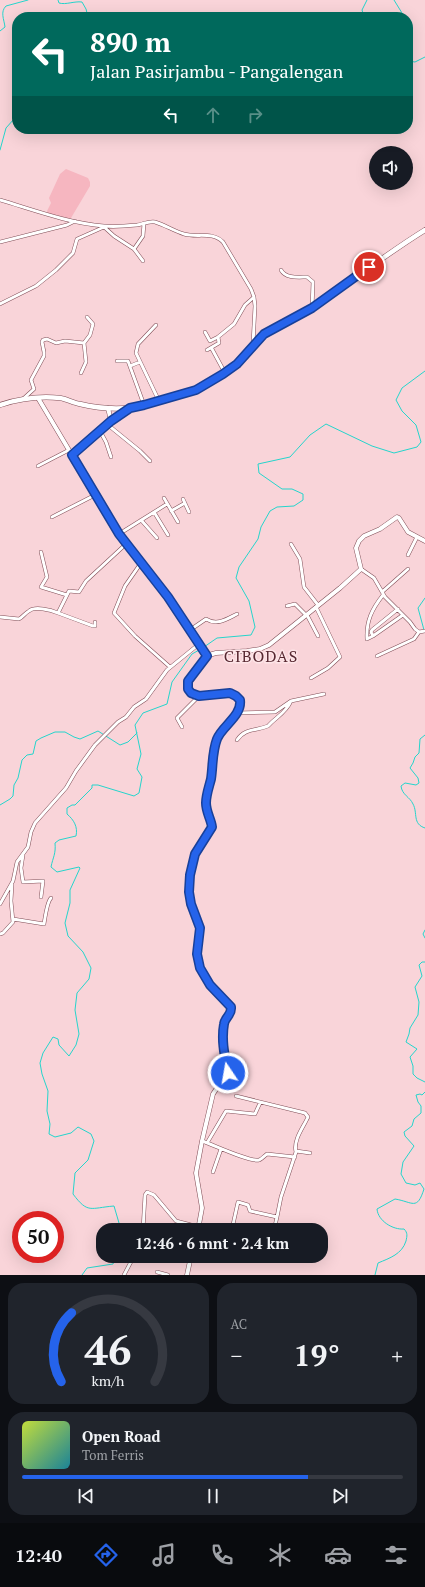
<!DOCTYPE html>
<html lang="id">
<meta charset="utf-8">
<style>
body{margin:0;font-family:"PT Serif",serif;background:#20242c;color:#f1f3f6;height:100vh;display:flex;flex-direction:column;font-size:15px;white-space:nowrap}
*{box-sizing:border-box;margin:0}
p{font-size:13px;color:#9ea1a6}
.icon{flex:none;width:22px;height:22px;fill:none;stroke:currentColor;stroke-width:2;stroke-linecap:round;stroke-linejoin:round}
.map{position:relative;height:1275px;overflow:hidden}
.panel{display:flex;flex-direction:column;gap:8px;padding:8px;background:#0d0f14;flex:1}
.panel>*{flex:none}
.guide{position:absolute;left:12px;top:12px;width:401px;height:122px;border-radius:16px;box-shadow:0 4px 16px #0002;background:#00695c;color:#fff;overflow:hidden}
.controls{position:absolute;left:369px;top:146px;display:grid;gap:8px}
.controls a{display:grid;place-items:center;width:44px;height:44px;border-radius:50%;background:#171b24;box-shadow:0 4px 16px #0002;font-size:20px}
.speed{position:absolute;left:12px;top:1211px;display:flex;gap:8px;font-size:20px;font-weight:700;text-align:center}
.speed>*{display:grid;place-content:center;width:52px;height:52px;border-radius:50%;background:#171b24;box-shadow:0 4px 16px #0002;line-height:1}
.speed .limit{border:6px solid #d22;background:#fff;color:#111}
.pin{position:absolute;display:grid;place-items:center;width:34px;height:34px;color:#fff;margin:-17px;border:2px solid #fff;border-radius:50%;box-shadow:0 1px 4px #0007}
.me{position:absolute;width:44px;margin:-22px;rotate:348deg;stroke-linejoin:round;filter:drop-shadow(0 0 3px #0008)}
.turn{display:flex;align-items:center;gap:14px;height:84px;padding:0 12px;font-size:18px}
.turn .icon{width:52px;height:52px;stroke-width:2.5}
.turn b{display:block;font-size:28px;line-height:34px}
.lanes{display:flex;align-items:center;height:38px;padding:0 12px;background:#0003;justify-content:center;gap:20px;direction:ltr}
.lanes .off{opacity:.35}
.big{font-size:30px;font-weight:600;line-height:1.1}
.panel .card{flex:1;display:flex;flex-direction:column;justify-content:center;gap:6px;min-width:0;padding:0 14px;border-radius:16px;background:#20242c}
.panel .dial{align-items:center;gap:0}
.dial svg{height:104px;overflow:visible;fill:none;stroke:#363941;stroke-width:7;stroke-linecap:round;text-anchor:middle}
.dial text{fill:#f1f3f6;stroke:none}
.song{display:flex;align-items:center;gap:12px}
.cover{width:48px;height:48px;border-radius:6px;background:linear-gradient(135deg,hsl(70 70% 55%),hsl(190 70% 35%))}
.played{height:4px;border-radius:2px;background:linear-gradient(90deg,#2563eb 75%,#363941 75%)}
.keys{display:flex;justify-content:space-around;direction:ltr}
.heat{display:flex;justify-content:space-between;align-items:center;font-size:22px;direction:ltr}
.panel .tiles{flex:1;display:grid;gap:8px;grid-template-columns:1fr 1fr}
.card:last-child{grid-column:span 2}
.trip{position:absolute;left:96px;top:1223px;width:232px;height:40px;border-radius:16px;background:#171b24;box-shadow:0 4px 16px #0002;font-weight:600;line-height:40px;text-align:center}
.menu{display:flex;height:64px;justify-content:space-around;align-items:center;background:#090b0e;color:#9ea1a6}
.menu .icon{width:28px;height:28px}
.menu .active{color:#2563eb}
.menu b{font-size:18px;color:#f1f3f6}
.map>svg:first-child{display:block}
.green{fill:#f6b6c0}
.lines{fill:none;stroke-linecap:round;stroke-linejoin:round}
.stream{stroke:#25d5cc;stroke-width:1}
.minor-casing{stroke:#814e57;stroke-width:4}
.major-casing{stroke:#814e57;stroke-width:5}
.highway-casing{stroke:#814e57;stroke-width:5.5}
.minor{stroke:#fff;stroke-width:3}
.major{stroke:#fff;stroke-width:4}
.highway{stroke:#fff;stroke-width:4.5}
.route-casing{stroke:#184099;stroke-width:10}
.route{stroke:#2563eb;stroke-width:7}
.labels{text-anchor:middle;dominant-baseline:central;stroke-width:3;stroke-linejoin:round;paint-order:stroke}
.quarter-label{font-size:16px;letter-spacing:1px;fill:#572831;stroke:#fee5e8}
</style>
<div class="map">
<svg width="425" height="1275" viewBox="0 0 425 1275">
<rect width="100%" height="100%" fill="#f9d4d9"/>
<path class="green" d="M66,169L88,178L90,182V186L71,218L69,219L48,213L47,211L51,203L49,198L60,174Z"/>
<g class="lines">
<path class="stream" d="M58,0L59,3C66,5 74,1 82,2L86,9L88,17
M394,0L402,13V17
M364,17L362,10L367,0
M0,31L5,27C4,19 0,12 6,6L28,0
M408,61L415,62L425,57
M0,150L6,128L14,119H17
M424,630L418,608L425,598
M204,647L217,638L251,635L255,627L249,601L236,578L239,567L258,539L261,527L270,511L277,507L294,506L303,500V494L292,489H282L259,473L258,464L290,457L310,435L326,424L372,446L394,453L417,447L421,442L416,425L402,411L396,400L402,388L425,371
M425,735L420,739L419,753L415,757L413,763L410,768L418,778L419,783L416,785L405,783L401,786C402,795 410,797 413,804C418,813 412,824 425,828
M0,805L10,799L13,796L14,785L18,778L22,760L27,755L33,754L36,741L41,738L55,732H65L74,737L80,739L98,731L120,745L128,742L137,733
M425,930L423,934L425,938
M425,962H422L419,965L422,976L415,987L419,1002L418,1015L410,1028L409,1034L406,1042L417,1049L410,1057L413,1066V1074L417,1078L425,1082
M117,1230L119,1223L114,1206C90,1208 88,1214 73,1194L75,1173L88,1160L94,1141L91,1134L78,1127L71,1133L55,1137L49,1134L50,1124L47,1111L48,1091L42,1074L40,1063L43,1053L53,1037L58,1039L59,1045L69,1056L76,1045L79,1034L75,1010L77,993L89,979L91,968L83,952L68,936L65,923L70,903V890L80,868L79,867L57,872L51,867C53,857 56,854 55,843L59,840L76,836C78,827 74,820 67,814V808L72,805H75L92,788V785H98L134,796L139,793L142,777L137,769L141,754L135,725L143,713L167,704L172,682L192,654L201,649
M82,1275L87,1268L113,1264L116,1256
M375,1275L378,1263C390,1258 402,1254 406,1241C407,1236 408,1233 404,1229C393,1230 378,1221 377,1209L395,1199C413,1202 417,1211 424,1189L420,1183L415,1185L406,1183L401,1174L403,1162L414,1146L405,1136L404,1132L412,1126L414,1119L421,1113V1106L418,1102L416,1095L420,1094L422,1095L425,1092"/>
<g class="minor-casing">
<path id="minor" d="M0,200C34,210 68,223 104,226C114,227 127,226 137,225C143,224 149,221 155,222C165,225 174,231 184,234C197,238 212,231 223,242L251,289L254,297L255,306L253,344
M103,226L114,236L134,249L143,261
M0,242L67,225L75,221
M134,249L143,236L144,223
M281,270C286,279 299,277 307,277L313,282L312,309
M0,304L36,286L56,270L73,253L77,239L104,227
M156,325L138,344L136,353L159,401
M205,332L210,341L218,337
M84,343L90,335L93,324L87,317
M212,349L225,373
M207,350L219,343L218,337L234,324L245,305L254,297
M117,361H128L144,405
M130,366L140,362
M23,399L34,389L31,380L44,356V352L42,342L43,340L47,339L56,343L65,341L84,343L86,362L81,373
M108,425L140,451L150,461
M100,431L106,442L111,457
M38,466L69,450
M164,498L178,522
M183,499L189,512
M171,511L185,503
M154,512L168,535
M52,517L95,495
M141,520L157,538
M119,534L167,504
M291,544L300,559L304,587L318,605
M41,552L47,577L41,587L67,595
M408,555L417,537
M141,563L125,586L114,613L135,636L170,667
M361,569L374,578L385,597L410,622L415,629L419,632L425,631
M382,592L408,569
M287,606L295,604L306,615
M398,609L372,630L371,632L373,636L403,615
M58,613L93,626H95V622
M307,615L318,636
M0,617L19,619C23,617 25,613 29,611C35,606 51,610 58,613L69,591L79,592L86,581L126,544
M190,630L206,619C217,626 227,619 237,614
M373,636L367,639C366,621 372,609 383,595
M377,656L414,639L419,632
M311,678L328,668L340,657L316,607
M237,713L275,712L291,701L324,694
M182,727L177,718L199,696
M237,740C245,728 256,731 268,726C276,717 286,713 291,701
M23,855L21,868L23,882L43,881L41,897
M0,904L13,881L17,862L28,847L31,832L35,823L66,788L76,771L95,745L118,722L126,717L134,707L146,699L167,670L199,644
M13,919L44,924C45,918 47,902 51,898
M0,934L3,933L13,922L11,901L12,884
M202,1141C214,1145 249,1162 259,1160C262,1159 264,1156 267,1154L295,1157
M207,1143L226,1111L255,1114L260,1103
M296,1151L310,1153
M213,1172L221,1149
M143,1230L145,1195L147,1192L154,1195L176,1221L199,1227
M181,1230L182,1223
M234,1230L232,1229L238,1202L248,1205L250,1211L277,1217L281,1197L296,1152C293,1140 303,1128 308,1117L305,1113L236,1096
M274,1230L277,1217
M157,1272L168,1275
M124,1275L134,1256"/>
</g>
<g class="major-casing">
<path id="major" d="M38,398L119,534L167,597L207,656
M108,408L111,421
M72,455L111,421L130,408
M198,1230L202,1208L196,1173L202,1141L213,1094L217,1088L228,1077L223,1046V1034L224,1023L230,1014L232,1008L207,981L200,968L197,954L200,928L191,904L189,892L190,875L195,854L212,827C211,819 206,812 206,803C206,795 209,787 211,779C213,766 212,752 217,739C222,726 246,712 238,698C224,685 201,706 188,689V681L209,655L216,653L247,651L260,649L269,645L340,588L361,569L356,548L359,541L364,536L380,529L397,517L399,518L408,532L425,541
M187,1275L191,1256"/>
</g>
<g class="highway-casing">
<path id="highway" d="M0,405C18,399 40,396 60,398C67,399 73,403 80,404C101,409 125,410 146,405C178,396 210,387 236,364C247,355 253,341 265,333C280,323 298,318 313,307C351,282 386,254 425,230"/>
</g>
<use href="#minor" class="minor"/>
<use href="#major" class="major"/>
<use href="#highway" class="highway"/>
</g>
<g class="lines">
<g class="route-casing">
<path id="route" d="M228,1073C225,1057 221,1041 224,1024C225,1017 232,1015 231,1007L210,985L200,968L197,954L200,928L191,904L189,892L190,875L195,854L212,827C211,819 206,812 206,803C206,795 209,787 211,779C213,766 212,752 217,739C222,726 242,716 240,700L236,696L230,693L199,696L191,693L188,689V681L207,656L168,597L119,534L72,455L111,421L130,408L144,405L196,390L223,374L237,364L264,334L312,308L369,267"/>
</g>
<use href="#route" class="route"/>
</g>
<g class="labels">
<g class="quarter-label">
<text x="261" y="656">CIBODAS</text>
</g>
</g>
</svg>
<div class="controls">
<a><svg class="icon" aria-label="sound" viewBox="0 0 24 24"><path d="M4 9h4l5-4v14l-5-4H4zM17 9q2 3 0 6"/></svg></a>
</div>
<div class="speed"><div class="limit">50</div></div>
<div class="pin" style="left:369px;top:267px;background:#d93025"><svg class="icon" aria-label="arrive" viewBox="0 0 24 24"><path d="M6 21V4h12l-3 4 3 4H6"/></svg></div>
<svg class="me" style="left:228px;top:1073px" viewBox="-20 -20 40 40"><circle r="17" fill="#2563eb" stroke="#fff" stroke-width="3"/><path d="M0-11L8 9 0 5-8 9z" fill="#fff"/></svg>
<div class="trip">12:46 · 6 mnt · 2.4 km</div>
<div class="guide">
<div class="turn"><svg class="icon" aria-label="left" viewBox="0 0 24 24"><path d="M17 20v-9H6M10 6l-5 5 5 5"/></svg><div><b>890 m</b>Jalan Pasirjambu - Pangalengan</div></div>
<div class="lanes"><svg class="icon" aria-label="left" viewBox="0 0 24 24"><path d="M17 20v-9H6M10 6l-5 5 5 5"/></svg><svg class="icon off" aria-label="ahead" viewBox="0 0 24 24"><path d="M12 20V5M6 11l6-6 6 6"/></svg><svg class="icon off" aria-label="right" viewBox="0 0 24 24"><path d="M7 20v-9h11M14 6l5 5-5 5"/></svg></div>
</div>
</div>
<section class="panel">
<div class="tiles">
<div class="card dial"><svg viewBox="0 0 100 80">
<path d="M14 69A42 42 0 1 1 86 69"/>
<path d="M14 69A42 42 0 0 1 22 16" stroke="#2563eb"/>
<text x="50" y="56" font-size="32" font-weight="700">46</text>
<text x="50" y="72" font-size="11">km/h</text>
</svg></div>
<div class="card"><p>AC</p>
<div class="heat"><a>−</a><b class="big">19°</b><a>+</a></div>
</div>
<div class="card">
<div class="song"><i class="cover"></i><div><b>Open Road</b><p>Tom Ferris</p></div></div>
<div class="played"></div>
<div class="keys"><svg class="icon" aria-label="previous" viewBox="0 0 24 24"><path d="M18 5L8 12l10 7zM5 5v14"/></svg><svg class="icon" aria-label="pause" viewBox="0 0 24 24"><path d="M8 5v14M16 5v14"/></svg><svg class="icon" aria-label="next" viewBox="0 0 24 24"><path d="M6 5l10 7-10 7zM19 5v14"/></svg></div>
</div>
</div>
</section>
<nav class="menu">
<b>12:40</b>
<svg class="icon active" aria-label="directions" viewBox="0 0 24 24"><path d="M12 3l9 9-9 9-9-9zM9 14v-3h6M13 9l2 2-2 2"/></svg>
<svg class="icon" aria-label="music" viewBox="0 0 24 24"><path d="M9 18V5l10-2v13"/><circle cx="6" cy="18" r="3"/><circle cx="16" cy="16" r="3"/></svg>
<svg class="icon" aria-label="phone" viewBox="0 0 24 24"><path d="M5 4h4l2 5-3 2q2 4 5 5l2-3 5 2v4C11 20 4 13 5 4z"/></svg>
<svg class="icon" aria-label="climate" viewBox="0 0 24 24"><path d="M12 3v18M4 7l16 10M4 17L20 7"/></svg>
<svg class="icon" aria-label="car" viewBox="0 0 24 24"><path d="M5 17H2v-5l4-1 3-4h7l3 4 3 1v5h-3M9 17h6M6 11h13"/><circle cx="7" cy="17" r="2"/><circle cx="17" cy="17" r="2"/></svg>
<svg class="icon" aria-label="filters" viewBox="0 0 24 24"><path d="M4 7h16M4 17h16"/><circle cx="9" cy="7" r="2"/><circle cx="15" cy="17" r="2"/></svg>
</nav>
